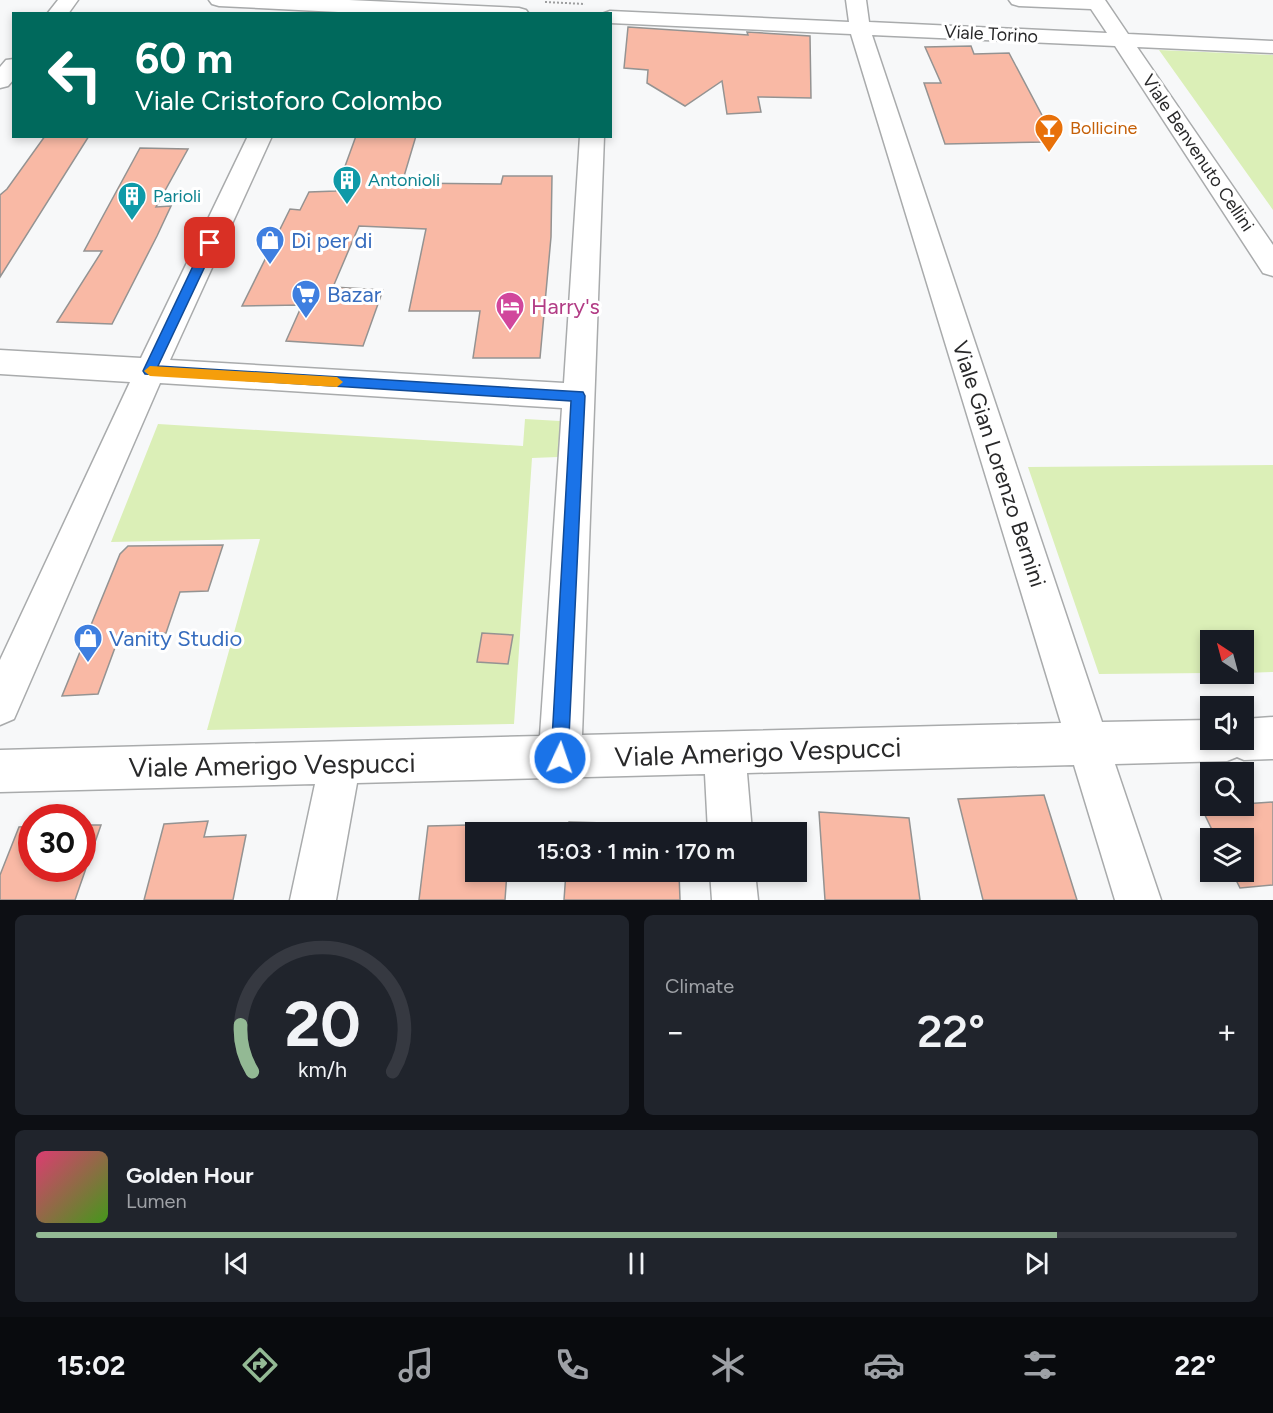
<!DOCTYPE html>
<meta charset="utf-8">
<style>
body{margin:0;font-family:Figtree,sans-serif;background:#20242c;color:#f1f3f6;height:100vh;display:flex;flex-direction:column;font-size:22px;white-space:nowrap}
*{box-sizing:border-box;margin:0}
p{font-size:20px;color:#9ea1a6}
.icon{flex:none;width:33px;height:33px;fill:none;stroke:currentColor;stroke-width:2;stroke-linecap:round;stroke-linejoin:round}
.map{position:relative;height:900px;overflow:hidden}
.side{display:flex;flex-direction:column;gap:15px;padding:15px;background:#0d0f14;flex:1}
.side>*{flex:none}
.guide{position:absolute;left:12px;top:12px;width:600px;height:126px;border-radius:0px;box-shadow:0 3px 9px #0003;background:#00695c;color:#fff;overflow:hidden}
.needle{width:39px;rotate:324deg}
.fabs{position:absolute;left:1200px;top:630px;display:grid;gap:12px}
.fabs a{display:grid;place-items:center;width:54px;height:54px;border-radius:0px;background:#171b24;box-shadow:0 3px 9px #0003;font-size:30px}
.speed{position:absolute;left:18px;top:804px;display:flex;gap:12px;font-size:30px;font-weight:700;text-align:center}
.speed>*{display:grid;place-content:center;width:78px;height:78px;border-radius:50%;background:#171b24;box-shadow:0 3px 9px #0003;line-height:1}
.speed .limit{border:9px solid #d22;background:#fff;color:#111}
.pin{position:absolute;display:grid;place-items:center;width:51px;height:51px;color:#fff;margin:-26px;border-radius:12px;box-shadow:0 3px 9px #0006}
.me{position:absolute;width:66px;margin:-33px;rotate:3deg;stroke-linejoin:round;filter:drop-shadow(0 0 4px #0008)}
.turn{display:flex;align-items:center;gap:21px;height:126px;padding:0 24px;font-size:27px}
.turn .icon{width:78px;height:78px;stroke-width:2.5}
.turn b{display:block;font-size:42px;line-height:51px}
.big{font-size:45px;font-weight:600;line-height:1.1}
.side .tile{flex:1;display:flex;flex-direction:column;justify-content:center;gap:9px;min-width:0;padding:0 21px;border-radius:9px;background:#20242c}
.side .dial{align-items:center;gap:0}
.dial svg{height:156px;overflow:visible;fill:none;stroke:#363941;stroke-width:7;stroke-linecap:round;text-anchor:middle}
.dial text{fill:#f1f3f6;stroke:none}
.song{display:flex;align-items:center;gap:18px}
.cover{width:72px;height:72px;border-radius:9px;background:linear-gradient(135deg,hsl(340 70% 55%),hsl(100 70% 35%))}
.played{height:6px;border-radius:3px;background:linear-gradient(90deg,#93b994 85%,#363941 85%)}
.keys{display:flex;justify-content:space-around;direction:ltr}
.heat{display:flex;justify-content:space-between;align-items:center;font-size:33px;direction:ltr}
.side .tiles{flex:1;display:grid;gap:15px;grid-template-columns:1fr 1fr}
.tile:last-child{grid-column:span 2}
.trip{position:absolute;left:465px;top:822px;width:342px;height:60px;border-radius:0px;background:#171b24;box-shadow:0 3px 9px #0003;font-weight:600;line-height:60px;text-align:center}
.tabs{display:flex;height:96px;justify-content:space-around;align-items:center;background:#090b0e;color:#9ea1a6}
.tabs .icon{width:42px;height:42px}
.tabs .active{color:#93b994}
.tabs b{font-size:27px;color:#f1f3f6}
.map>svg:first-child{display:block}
.green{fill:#dbefb7}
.building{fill:#f9b9a5;stroke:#949392;stroke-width:1.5}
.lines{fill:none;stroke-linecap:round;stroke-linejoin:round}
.minor-casing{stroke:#a9abac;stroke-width:3}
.path{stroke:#9c9d9e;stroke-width:2;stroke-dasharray:2 2;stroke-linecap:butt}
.minor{fill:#fff;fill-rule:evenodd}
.route{fill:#1a73e8;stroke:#114b97;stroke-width:1.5}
.slow{fill:#f59e0b}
.labels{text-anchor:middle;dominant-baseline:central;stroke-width:6;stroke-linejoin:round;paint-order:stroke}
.far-street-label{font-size:18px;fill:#29292a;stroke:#fff}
.far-food-label{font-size:18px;fill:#c56008;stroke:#fff;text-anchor:start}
.far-culture-label{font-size:18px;fill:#0d838f;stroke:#fff;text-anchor:start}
.shop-label{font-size:22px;fill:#366cbe;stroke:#fff;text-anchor:start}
.hotel-label{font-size:22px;fill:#b23c85;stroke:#fff;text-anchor:start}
.street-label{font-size:22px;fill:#29292a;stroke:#fff}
.near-street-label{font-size:27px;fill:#29292a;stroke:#fff}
</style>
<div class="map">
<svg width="1273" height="900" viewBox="0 0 1273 900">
<rect width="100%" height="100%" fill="#f7f8f9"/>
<path class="green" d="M1159,50L1273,55V210Z
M525,419L560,421L558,457L532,458L514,724L207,730L260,539L111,542L158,424L523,446Z
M1273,465V672L1244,673V640H1210V673L1099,674L1028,467Z"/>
<path class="building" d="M628,27L748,35L747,32L810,36L811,98L758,97L761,112L727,114L722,81L685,106L647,83L648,70L624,68Z
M971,46L974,54L1009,53L1053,136H1042L1046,142L945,144L924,83H941L925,47Z
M45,136H89L0,277V195L7,189Z
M356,136H416L402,183L501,184L503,176H552L551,237L540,358H473L480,311H409L426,229L359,226L333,287L383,290L363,346L286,341L302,305L242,306L290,209L300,210L309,192L336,191Z
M140,148L188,149L156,207L171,206L157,236L112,324L57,322L102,251H84Z
M223,545L208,591L180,592L166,633L120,634L98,694L62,696L120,554L128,546Z
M482,633L513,635L508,664L477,662Z
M1044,795L1077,900H983L958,799Z
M1273,802V885L1240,888L1232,872H1244V838H1216L1201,807Z
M819,812L909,818L920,900H825Z
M208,821L204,837L246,835L233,900H144L164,824Z
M569,822L679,825V832H568Z
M509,824V832H476V872H507L505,900H419L428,826Z
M82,825H101L75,900H0V875L19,827L32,826V868H82Z
M566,872H679L680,900H564Z"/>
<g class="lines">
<g class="minor-casing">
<path id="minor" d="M58,0H78L68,14H47Z
M209,0H349L519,8L526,10L529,14H378L219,6L212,4Z
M846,0H866L869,22L1107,33L1091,9L1019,6L1012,4L1009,0H1105L1128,34L1273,41V53L1137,47L1273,245V276L1263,273L1115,46L872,35L1102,722L1210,720V740H1244V719L1273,717V759L1244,760L1237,757L1227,761L1115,764L1161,900H1115L1074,765L747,773L752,832H708L705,774L357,783L336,900H290L315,784L0,792V750L540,736L562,408L160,383L14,719L0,725V660L130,382L0,374V350L141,358L248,136H272L170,360L564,383L580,136H604L582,735L1061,723L851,34L610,23V14H602L610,11L849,22Z
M14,59V79L8,86L0,88V67L6,60Z
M710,872H755L758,900H712Z"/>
</g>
<path class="path" d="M545,2L585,4"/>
<use href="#minor" class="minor"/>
</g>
<path class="route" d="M210,239L216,243L158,366L583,392L585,396L568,758L566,764L560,766L554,764L551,758L571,401L145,374L143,371L204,243Z"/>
<path class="slow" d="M150,366L337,377L343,382L337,387L150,376L144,371Z"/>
<defs>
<g id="bar-pin" transform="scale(1.5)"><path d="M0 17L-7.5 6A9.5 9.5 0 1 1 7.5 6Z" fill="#e8710a" stroke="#fff"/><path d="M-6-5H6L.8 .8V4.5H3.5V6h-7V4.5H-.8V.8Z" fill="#fff"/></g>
<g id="building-pin" transform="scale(1.5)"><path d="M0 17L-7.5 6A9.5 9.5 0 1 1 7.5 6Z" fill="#0f9aa8" stroke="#fff"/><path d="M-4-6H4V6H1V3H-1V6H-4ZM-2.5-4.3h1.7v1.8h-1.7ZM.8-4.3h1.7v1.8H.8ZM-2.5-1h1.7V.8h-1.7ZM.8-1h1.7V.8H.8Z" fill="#fff"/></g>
<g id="shop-pin" transform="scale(1.5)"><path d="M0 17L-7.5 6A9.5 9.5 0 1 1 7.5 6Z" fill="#3f7fe0" stroke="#fff"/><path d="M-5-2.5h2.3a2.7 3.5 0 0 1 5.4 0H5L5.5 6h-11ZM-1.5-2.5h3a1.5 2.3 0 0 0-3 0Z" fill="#fff"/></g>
<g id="supermarket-pin" transform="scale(1.5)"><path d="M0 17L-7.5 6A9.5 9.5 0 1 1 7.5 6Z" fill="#3f7fe0" stroke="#fff"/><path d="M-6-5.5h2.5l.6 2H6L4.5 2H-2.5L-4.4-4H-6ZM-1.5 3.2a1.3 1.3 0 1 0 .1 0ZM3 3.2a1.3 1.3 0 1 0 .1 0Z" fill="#fff"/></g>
<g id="hotel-pin" transform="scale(1.5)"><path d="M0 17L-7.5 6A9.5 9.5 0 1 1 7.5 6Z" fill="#d1479c" stroke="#fff"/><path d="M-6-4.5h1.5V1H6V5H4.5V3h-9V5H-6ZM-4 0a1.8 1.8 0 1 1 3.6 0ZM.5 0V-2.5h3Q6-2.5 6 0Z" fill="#fff"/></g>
</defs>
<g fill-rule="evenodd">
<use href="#bar-pin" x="1049" y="128"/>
<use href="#building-pin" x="347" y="180"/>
<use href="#building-pin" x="132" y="196"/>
<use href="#shop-pin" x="270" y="240"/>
<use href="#supermarket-pin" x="306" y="294"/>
<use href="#hotel-pin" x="510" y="306"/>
<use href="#shop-pin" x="88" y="638"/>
</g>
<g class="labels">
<g class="far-street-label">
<text transform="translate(991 34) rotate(3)">Viale Torino</text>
<text transform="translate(1198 153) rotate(56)">Viale Benvenuto Cellini</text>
</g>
<g class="far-food-label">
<text x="1070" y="128">Bollicine</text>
</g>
<g class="far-culture-label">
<text x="368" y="180">Antonioli</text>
<text x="153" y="196">Parioli</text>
</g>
<g class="shop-label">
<text x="291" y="240">Di per di</text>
<text x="327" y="294">Bazar</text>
<text x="109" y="638">Vanity Studio</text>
</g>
<g class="hotel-label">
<text x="531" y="306">Harry's</text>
</g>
<g class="street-label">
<text transform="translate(999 464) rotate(72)">Viale Gian Lorenzo Bernini</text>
</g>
<g class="near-street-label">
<text transform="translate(758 752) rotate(-2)">Viale Amerigo Vespucci</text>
<text transform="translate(272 765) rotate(-1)">Viale Amerigo Vespucci</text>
</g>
</g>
</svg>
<div class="fabs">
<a><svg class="needle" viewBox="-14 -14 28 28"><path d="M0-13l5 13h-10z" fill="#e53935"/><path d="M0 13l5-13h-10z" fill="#9ea1a6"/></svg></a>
<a><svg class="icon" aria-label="sound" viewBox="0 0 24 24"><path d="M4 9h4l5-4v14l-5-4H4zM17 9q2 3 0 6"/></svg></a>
<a><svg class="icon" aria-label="search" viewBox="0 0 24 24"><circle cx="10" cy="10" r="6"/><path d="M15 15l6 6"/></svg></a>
<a><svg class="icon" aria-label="layers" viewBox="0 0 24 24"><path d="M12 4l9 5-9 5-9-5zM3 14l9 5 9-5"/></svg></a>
</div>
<div class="speed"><div class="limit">30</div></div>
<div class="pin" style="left:210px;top:243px;background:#d93025"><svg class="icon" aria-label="arrive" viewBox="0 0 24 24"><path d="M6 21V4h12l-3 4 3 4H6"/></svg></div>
<svg class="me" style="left:560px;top:758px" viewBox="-20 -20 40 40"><circle r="17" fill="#1a73e8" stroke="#fff" stroke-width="3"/><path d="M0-11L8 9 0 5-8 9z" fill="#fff"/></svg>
<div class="trip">15:03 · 1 min · 170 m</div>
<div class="guide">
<div class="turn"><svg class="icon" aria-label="left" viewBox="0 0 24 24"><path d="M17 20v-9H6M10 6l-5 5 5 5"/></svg><div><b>60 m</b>Viale Cristoforo Colombo</div></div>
</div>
</div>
<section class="side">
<div class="tiles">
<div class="tile dial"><svg viewBox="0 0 100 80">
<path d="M14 69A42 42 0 1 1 86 69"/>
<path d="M14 69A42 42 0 0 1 8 45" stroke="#93b994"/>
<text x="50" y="56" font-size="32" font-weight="700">20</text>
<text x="50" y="72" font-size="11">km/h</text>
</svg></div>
<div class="tile"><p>Climate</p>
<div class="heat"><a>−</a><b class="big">22°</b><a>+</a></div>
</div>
<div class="tile">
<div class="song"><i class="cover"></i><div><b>Golden Hour</b><p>Lumen</p></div></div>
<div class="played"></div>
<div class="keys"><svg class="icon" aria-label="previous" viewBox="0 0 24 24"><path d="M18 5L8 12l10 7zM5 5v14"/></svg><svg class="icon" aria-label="pause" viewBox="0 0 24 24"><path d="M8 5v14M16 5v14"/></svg><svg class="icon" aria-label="next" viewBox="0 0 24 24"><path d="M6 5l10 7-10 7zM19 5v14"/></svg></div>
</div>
</div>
</section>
<nav class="tabs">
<b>15:02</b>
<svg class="icon active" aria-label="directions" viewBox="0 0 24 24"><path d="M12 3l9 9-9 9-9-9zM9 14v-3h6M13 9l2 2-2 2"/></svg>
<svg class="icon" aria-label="music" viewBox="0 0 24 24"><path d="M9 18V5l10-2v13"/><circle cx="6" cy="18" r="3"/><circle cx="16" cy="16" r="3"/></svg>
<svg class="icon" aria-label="phone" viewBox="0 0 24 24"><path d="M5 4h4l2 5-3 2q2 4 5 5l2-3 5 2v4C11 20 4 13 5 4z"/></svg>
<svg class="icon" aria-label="climate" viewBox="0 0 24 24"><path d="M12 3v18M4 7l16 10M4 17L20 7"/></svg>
<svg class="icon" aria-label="car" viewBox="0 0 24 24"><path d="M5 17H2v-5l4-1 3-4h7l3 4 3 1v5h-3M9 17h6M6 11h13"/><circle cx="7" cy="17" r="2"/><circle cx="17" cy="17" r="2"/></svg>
<svg class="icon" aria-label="filters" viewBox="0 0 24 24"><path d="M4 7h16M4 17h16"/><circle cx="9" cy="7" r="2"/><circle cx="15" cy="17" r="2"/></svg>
<b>22°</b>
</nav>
